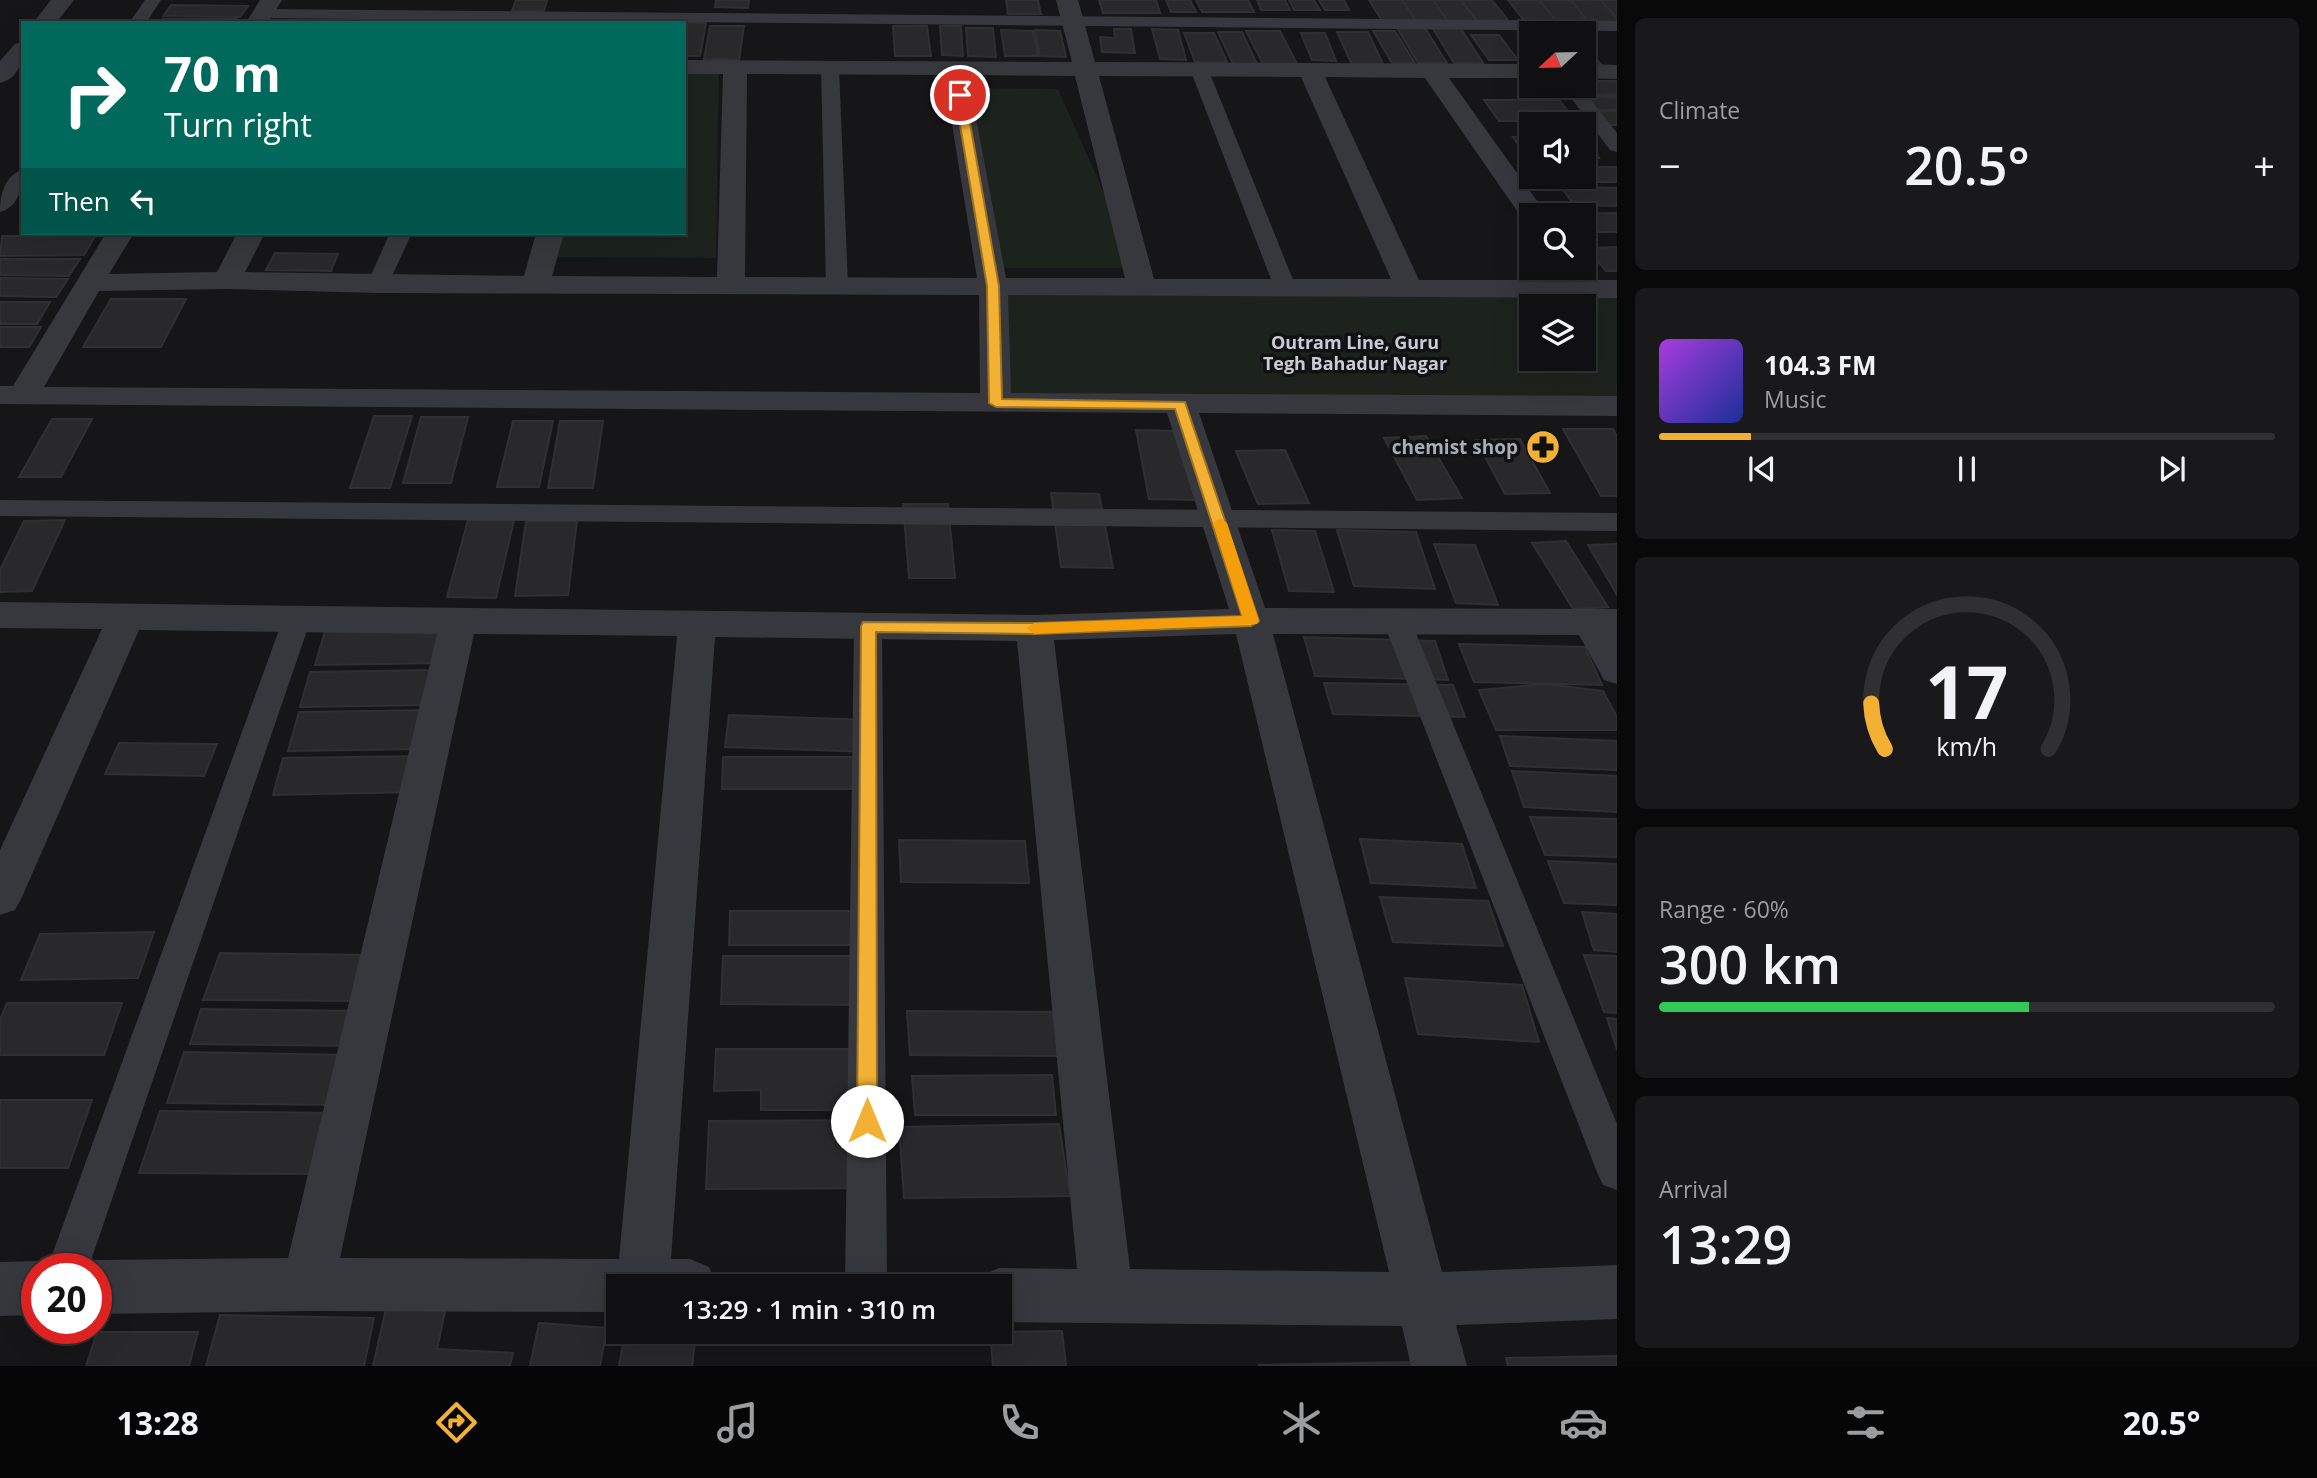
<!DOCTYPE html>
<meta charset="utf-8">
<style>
body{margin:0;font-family:"Open Sans",sans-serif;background:#19191b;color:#f1f3f6;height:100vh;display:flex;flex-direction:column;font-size:26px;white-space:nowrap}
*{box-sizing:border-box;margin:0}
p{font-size:23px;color:#9c9d9f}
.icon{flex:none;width:38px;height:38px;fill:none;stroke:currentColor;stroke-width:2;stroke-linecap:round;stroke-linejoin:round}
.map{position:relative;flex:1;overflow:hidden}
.panel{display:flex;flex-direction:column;gap:18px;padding:18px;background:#09090a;width:700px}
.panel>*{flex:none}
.guide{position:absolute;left:21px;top:21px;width:665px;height:214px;border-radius:0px;box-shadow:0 7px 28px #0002,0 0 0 2px #303032;background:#00695c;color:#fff;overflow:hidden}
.needle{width:46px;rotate:248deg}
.buttons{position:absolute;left:1519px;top:21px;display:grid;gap:14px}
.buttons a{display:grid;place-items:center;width:77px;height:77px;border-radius:0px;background:#101012;box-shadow:0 7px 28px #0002,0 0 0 2px #303032;font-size:35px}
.speed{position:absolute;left:21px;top:1253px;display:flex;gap:14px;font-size:35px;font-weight:700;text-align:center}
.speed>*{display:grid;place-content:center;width:91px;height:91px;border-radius:50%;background:#101012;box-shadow:0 7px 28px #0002,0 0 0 2px #303032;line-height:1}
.speed .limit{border:10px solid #d22;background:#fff;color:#111}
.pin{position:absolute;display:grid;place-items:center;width:60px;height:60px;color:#fff;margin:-30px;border:4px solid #fff;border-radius:50%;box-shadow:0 2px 7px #0007}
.me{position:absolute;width:77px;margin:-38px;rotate:0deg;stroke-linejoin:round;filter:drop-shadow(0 0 5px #0008)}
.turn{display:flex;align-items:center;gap:24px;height:147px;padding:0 28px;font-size:32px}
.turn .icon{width:91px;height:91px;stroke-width:2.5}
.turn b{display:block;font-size:49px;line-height:60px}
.then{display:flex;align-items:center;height:66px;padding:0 28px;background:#0003;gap:14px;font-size:26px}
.big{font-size:52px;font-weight:600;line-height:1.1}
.panel .card{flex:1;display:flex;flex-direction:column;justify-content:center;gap:10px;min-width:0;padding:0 24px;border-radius:10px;background:#19191b}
.panel .dial{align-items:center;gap:0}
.dial svg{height:182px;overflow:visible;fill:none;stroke:#303032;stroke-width:7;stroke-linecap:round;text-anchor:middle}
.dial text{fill:#f1f3f6;stroke:none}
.song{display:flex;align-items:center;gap:21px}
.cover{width:84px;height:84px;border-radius:10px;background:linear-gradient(135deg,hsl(280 70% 55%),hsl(230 70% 35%))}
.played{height:7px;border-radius:4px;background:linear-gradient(90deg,#f2b134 15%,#303032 15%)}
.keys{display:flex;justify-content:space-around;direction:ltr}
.heat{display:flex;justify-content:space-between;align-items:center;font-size:38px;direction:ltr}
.charge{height:10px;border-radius:5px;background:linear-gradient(90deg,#34c759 60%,#303032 0)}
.trip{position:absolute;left:606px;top:1274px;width:406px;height:70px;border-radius:0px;background:#101012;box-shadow:0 7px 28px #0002,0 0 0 2px #303032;font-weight:600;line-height:70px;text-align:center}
.tab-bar{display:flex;height:112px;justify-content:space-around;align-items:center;background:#060607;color:#9c9d9f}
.tab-bar .icon{width:49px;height:49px}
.tab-bar .active{color:#f2b134}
.tab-bar b{font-size:32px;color:#f1f3f6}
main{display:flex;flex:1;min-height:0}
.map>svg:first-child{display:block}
.green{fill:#1c231d;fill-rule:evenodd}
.building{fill:#29292c;stroke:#303034;stroke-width:2}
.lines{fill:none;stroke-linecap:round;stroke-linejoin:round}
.service{fill:#37383d;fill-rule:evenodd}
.minor{fill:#37383d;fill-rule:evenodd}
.route{fill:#f2b134;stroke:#9d7322;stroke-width:2}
.slow{fill:#f59e0b}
.labels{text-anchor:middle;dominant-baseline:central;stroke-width:7;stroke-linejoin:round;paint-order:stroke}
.far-neighbourhood-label{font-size:18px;font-weight:bold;fill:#c9ccd4;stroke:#111113}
.poi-label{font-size:19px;font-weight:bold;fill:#a8adb8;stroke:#111113;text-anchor:end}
</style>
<main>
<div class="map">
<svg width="1617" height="1366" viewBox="0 0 1617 1366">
<rect width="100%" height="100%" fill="#161618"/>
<path class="green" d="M684,67H719L716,258L536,257L543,233H684Z
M957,88L1058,89L1137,268H979Z
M1004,286L1617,289V399L1010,396ZM1531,306H1584V359H1531Z"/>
<path class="building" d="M516,0H547L544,11H512Z
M716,0H749L748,8L715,7Z
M1006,0H1038L1041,14H1008Z
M1099,0H1156L1160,13H1103Z
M1166,0H1190L1196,12H1171Z
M1196,0H1248L1254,12H1202Z
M1257,0H1285L1290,10H1261Z
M1289,0H1314L1320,10H1294Z
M1319,0H1344L1349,10H1325Z
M1369,0H1402L1416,21H1382Z
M1402,0H1433L1448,21H1416Z
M1433,0H1461L1477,21H1448Z
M1461,0H1492L1508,20L1477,21Z
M1508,0H1539L1558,23H1526Z
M1539,0H1571L1589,23H1558Z
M1571,0H1601L1617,18V23H1589Z
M1601,0H1617V18Z
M171,5L248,6L240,17L163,16Z
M163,19H236L233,23H161Z
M676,22L706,23L700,56H684V23Z
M710,26H744L739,60L704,59Z
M893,26H927L931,56H895Z
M940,26H961L963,56L942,55Z
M1432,27H1460L1483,63H1454Z
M966,28H993L996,57L968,56Z
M1397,28H1425L1447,63H1418Z
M1114,29H1131L1135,53L1102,52L1100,37L1115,38Z
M1152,29L1178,30L1186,60L1160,59Z
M1001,30L1033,31L1038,56H1005Z
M1035,30L1060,31L1066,57L1040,56Z
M1246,31H1280L1297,64H1263Z
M1373,31H1395L1415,63H1392Z
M1218,32H1242L1258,66H1234Z
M1337,32H1368L1385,68L1353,67Z
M1184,33H1214L1227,62H1195Z
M1301,33H1325L1336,61L1312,60Z
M1471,35H1499L1518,60H1489Z
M1584,44L1604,68H1584Z
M1584,81H1617V95H1584L1577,86H1584Z
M1584,97H1617V110H1594Z
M1484,100H1559L1576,121H1499Z
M1596,111H1617V125H1606Z
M1513,137L1531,138V158H1527Z
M1584,138L1599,158H1584Z
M1584,167H1617V182H1537L1534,177H1584Z
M1561,187L1617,188V206L1574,205Z
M1617,213V232H1584V215L1558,214Z
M96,235L84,255L0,256L2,236Z
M1617,247V271H1606L1587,248Z
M275,253L338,254L331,271L266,270Z
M0,259H80L69,276L0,275Z
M0,278L68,279L56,297L0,296Z
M111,299H186L161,347H83Z
M0,302H50L37,324H0Z
M0,327H41L29,347H0Z
M374,416H412L390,488H350Z
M421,417H468L451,483H403Z
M52,419H92L61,477H19Z
M513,421H553L539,487H497Z
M560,421H603L593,488H548Z
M1563,429H1613L1617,436V496H1601Z
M1136,430L1180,431L1195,500L1149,499Z
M1426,436L1462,498L1417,500L1384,438Z
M1520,439L1550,493L1505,494L1476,440Z
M1285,450L1309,503L1258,504L1236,451Z
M1051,493L1099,494L1113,568L1061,567Z
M903,504H948L955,578H909Z
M65,520L32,591L0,592V570L24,521Z
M468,520H514L496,598L447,597Z
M526,521H577L568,595L515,596Z
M1272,530L1315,531L1334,592L1289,591Z
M1337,530L1416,532L1435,589L1354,586Z
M1566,541L1608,607L1573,609L1532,543Z
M1434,544L1475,545L1498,605L1456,603Z
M1617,544V595L1588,545Z
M451,627L444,663L315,665L326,628Z
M1304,637L1435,641L1448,680L1315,676Z
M1459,644L1585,647L1602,685L1474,682Z
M436,670L428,705L300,707L310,672Z
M1324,683L1453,685L1465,717L1333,714Z
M1545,684L1603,691L1617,717V730H1496L1479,690Z
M430,710L422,749L288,751L299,712Z
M729,715L871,720L870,752L725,747Z
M1500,736L1617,741V770L1510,766Z
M119,743L217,744L204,776L105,774Z
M422,756L414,792L273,795L283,758Z
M723,757H868L869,789H722Z
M1512,771L1617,776V812L1524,807Z
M1530,817L1617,819V857L1545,855Z
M1360,839L1462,844L1476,888L1371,883Z
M899,840L1025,841L1029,883L901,882Z
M1548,861L1617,864V905L1564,903Z
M1380,897L1488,901L1503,946L1393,942Z
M730,911H866L867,945H729Z
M1582,912L1617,914V952L1594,950Z
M154,932L138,978L21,980L40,934Z
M220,953L374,955L362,1001L203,1000Z
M1584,955L1617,956V1013L1604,1012Z
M723,956H870L872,1005L721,1004Z
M1405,978L1522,985L1539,1042L1418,1034Z
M7,1003H122L104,1055H0V1020Z
M201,1009L365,1011L357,1046L190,1044Z
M907,1011L1061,1012L1068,1056L910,1055Z
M1607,1018L1617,1019V1050Z
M716,1049H872L874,1110H761V1090L714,1091Z
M184,1052L352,1055L340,1105L167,1103Z
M1052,1075L1056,1115H915L912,1076Z
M0,1100H92L68,1168H0Z
M160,1111L338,1113L323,1174L139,1173Z
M871,1120L874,1188L706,1189L709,1121Z
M1059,1124L1070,1196L904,1198L899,1127Z
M387,1304L446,1307L437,1349L513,1353L510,1366H373Z
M220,1315L374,1318L364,1366H206Z
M539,1323L607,1328L600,1366H530Z
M1062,1331L1066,1366H993L990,1332Z
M97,1332H198L189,1366H86Z
M625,1332L696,1333L692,1366H619Z
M1617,1356V1366H1508L1506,1358Z
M1411,1362L1412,1366L1258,1365Z"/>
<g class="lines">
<path class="service" d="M145,0H161L146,23H129Z
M263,9L1617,21V31L257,18L254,14Z
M830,63L839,68L848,285L845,290H829L826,285L821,68Z
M1199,64L1208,69L1296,287L1293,292H1277L1274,287L1190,69Z
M1562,86H1580L1617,133V152L1610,150Z
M23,170C23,187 19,207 0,212C0,196 4,175 23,170Z
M390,233H412L386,289H370L367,284Z
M0,500L1617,513V531L0,516Z
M297,609L307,612L311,619L88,1269H47L283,619L287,612Z
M1397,611L1407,614L1411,621L1617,1124V1190L1603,1185L1597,1172L1383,621L1387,614Z
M868,616L878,619L882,626L887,1286H845L854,626L858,619Z"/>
<path class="minor" d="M51,0H74L56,23H33Z
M260,0H282L268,23H246Z
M1056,0H1078L1095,62L1531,64V78H1449L1547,215H1531V222L1524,221L1425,78L1325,77L1419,280H1617V298L1008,295L1011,393L1617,396V416L1199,413L1265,608L1617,609V684L1604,680L1579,635L1273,634L1442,1272L1617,1265V1319L1456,1325L1467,1366H1411L1402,1326L999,1322V1286H976L980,1276L999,1268L1077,1269L1017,641L715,637L671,1259H690L709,1267L717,1286H618V1312L308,1311L96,1314V1269H77L96,1260L288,1258L437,634L139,630L22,897L15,910L0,915V850L102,629L0,628V602L1034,615L1229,609L1167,413L0,404V386H13L106,233H134L109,274L217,272L237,233H265L245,272L524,276L536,233H564L552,276L717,277L723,74H684V60L1072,62ZM747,74L944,75L977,278L745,277ZM968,75L1075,76L1125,278H1006ZM1099,76L1301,77L1391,279H1154ZM227,289L378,293L979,295L980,393L44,387L99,291ZM474,634L677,636L619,1259L340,1258ZM1236,634L1389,1272L1130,1269L1054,640Z
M23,42C23,60 20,78 0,83V61L15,44Z
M1584,64L1617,65V79L1584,78Z
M37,1261L55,1269H37V1315L0,1316V1262Z"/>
</g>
<path class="route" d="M960,92L965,95L999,286L1002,399L1185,402L1259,621L1251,626L1034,634L876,632L877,1121L874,1128L867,1131L860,1128L857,1121L861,626L863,622L1034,623L1242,616L1175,409L996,407L989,403L987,286L955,95Z"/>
<path class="slow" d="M1220,518L1227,523L1259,621L1257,624L1034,634L1026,628L1034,623L1242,616L1213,523Z"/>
<defs>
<g id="pharmacy-disc" transform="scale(1.75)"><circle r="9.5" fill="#f2b134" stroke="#111113"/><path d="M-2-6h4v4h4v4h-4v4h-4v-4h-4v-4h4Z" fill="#111"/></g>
</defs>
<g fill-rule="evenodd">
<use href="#pharmacy-disc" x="1543" y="447"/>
</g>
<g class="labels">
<g class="far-neighbourhood-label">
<text x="1355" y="342">Outram Line, Guru<tspan x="1355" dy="21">Tegh Bahadur Nagar</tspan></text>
</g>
<g class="poi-label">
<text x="1518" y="447">chemist shop</text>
</g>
</g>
</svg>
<div class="buttons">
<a><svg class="needle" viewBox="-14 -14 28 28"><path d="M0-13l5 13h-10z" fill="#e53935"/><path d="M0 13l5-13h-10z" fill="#9c9d9f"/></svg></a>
<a><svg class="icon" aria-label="sound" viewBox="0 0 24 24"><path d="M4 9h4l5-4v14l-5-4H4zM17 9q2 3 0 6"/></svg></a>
<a><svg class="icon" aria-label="search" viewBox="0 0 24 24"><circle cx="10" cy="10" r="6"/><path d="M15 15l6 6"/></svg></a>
<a><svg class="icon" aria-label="layers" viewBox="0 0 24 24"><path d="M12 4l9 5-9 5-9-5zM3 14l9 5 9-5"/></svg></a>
</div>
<div class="speed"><div class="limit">20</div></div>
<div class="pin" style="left:960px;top:95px;background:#d93025"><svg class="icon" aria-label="arrive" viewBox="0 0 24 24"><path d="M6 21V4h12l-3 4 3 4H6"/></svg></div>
<svg class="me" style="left:867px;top:1121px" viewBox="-20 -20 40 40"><circle r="19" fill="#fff"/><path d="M0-13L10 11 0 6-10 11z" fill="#f2b134"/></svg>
<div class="trip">13:29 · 1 min · 310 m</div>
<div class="guide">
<div class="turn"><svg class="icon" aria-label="right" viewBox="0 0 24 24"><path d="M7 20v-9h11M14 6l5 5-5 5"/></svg><div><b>70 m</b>Turn right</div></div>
<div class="then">Then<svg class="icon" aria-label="left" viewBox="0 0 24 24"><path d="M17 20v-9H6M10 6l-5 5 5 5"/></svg></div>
</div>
</div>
<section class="panel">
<div class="card"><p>Climate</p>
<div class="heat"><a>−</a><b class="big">20.5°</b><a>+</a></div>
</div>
<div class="card">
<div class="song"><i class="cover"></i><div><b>104.3 FM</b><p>Music</p></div></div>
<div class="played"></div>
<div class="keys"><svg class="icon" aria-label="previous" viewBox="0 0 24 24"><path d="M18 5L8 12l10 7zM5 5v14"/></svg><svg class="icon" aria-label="pause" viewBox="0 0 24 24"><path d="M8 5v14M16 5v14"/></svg><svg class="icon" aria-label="next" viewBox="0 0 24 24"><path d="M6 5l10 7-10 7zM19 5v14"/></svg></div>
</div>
<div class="card dial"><svg viewBox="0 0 100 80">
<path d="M14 69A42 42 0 1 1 86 69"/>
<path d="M14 69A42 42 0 0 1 8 49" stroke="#f2b134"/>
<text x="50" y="56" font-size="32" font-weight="700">17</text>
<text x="50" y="72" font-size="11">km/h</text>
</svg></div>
<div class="card"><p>Range · 60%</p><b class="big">300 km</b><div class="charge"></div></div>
<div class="card"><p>Arrival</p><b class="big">13:29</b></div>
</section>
</main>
<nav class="tab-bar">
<b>13:28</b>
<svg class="icon active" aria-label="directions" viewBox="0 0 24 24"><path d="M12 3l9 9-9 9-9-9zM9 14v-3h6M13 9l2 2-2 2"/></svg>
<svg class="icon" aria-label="music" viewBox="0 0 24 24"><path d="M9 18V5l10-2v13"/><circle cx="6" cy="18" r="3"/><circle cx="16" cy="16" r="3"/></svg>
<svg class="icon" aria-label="phone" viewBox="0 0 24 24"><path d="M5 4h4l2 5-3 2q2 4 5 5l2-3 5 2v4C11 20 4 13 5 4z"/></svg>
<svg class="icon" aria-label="climate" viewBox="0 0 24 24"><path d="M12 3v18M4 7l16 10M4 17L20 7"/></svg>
<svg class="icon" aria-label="car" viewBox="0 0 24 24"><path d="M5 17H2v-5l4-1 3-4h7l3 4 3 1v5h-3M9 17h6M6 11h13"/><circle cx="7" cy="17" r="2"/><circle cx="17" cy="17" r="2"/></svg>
<svg class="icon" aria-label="filters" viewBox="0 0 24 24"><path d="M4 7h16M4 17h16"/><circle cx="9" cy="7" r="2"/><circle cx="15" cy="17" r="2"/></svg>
<b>20.5°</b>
</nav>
